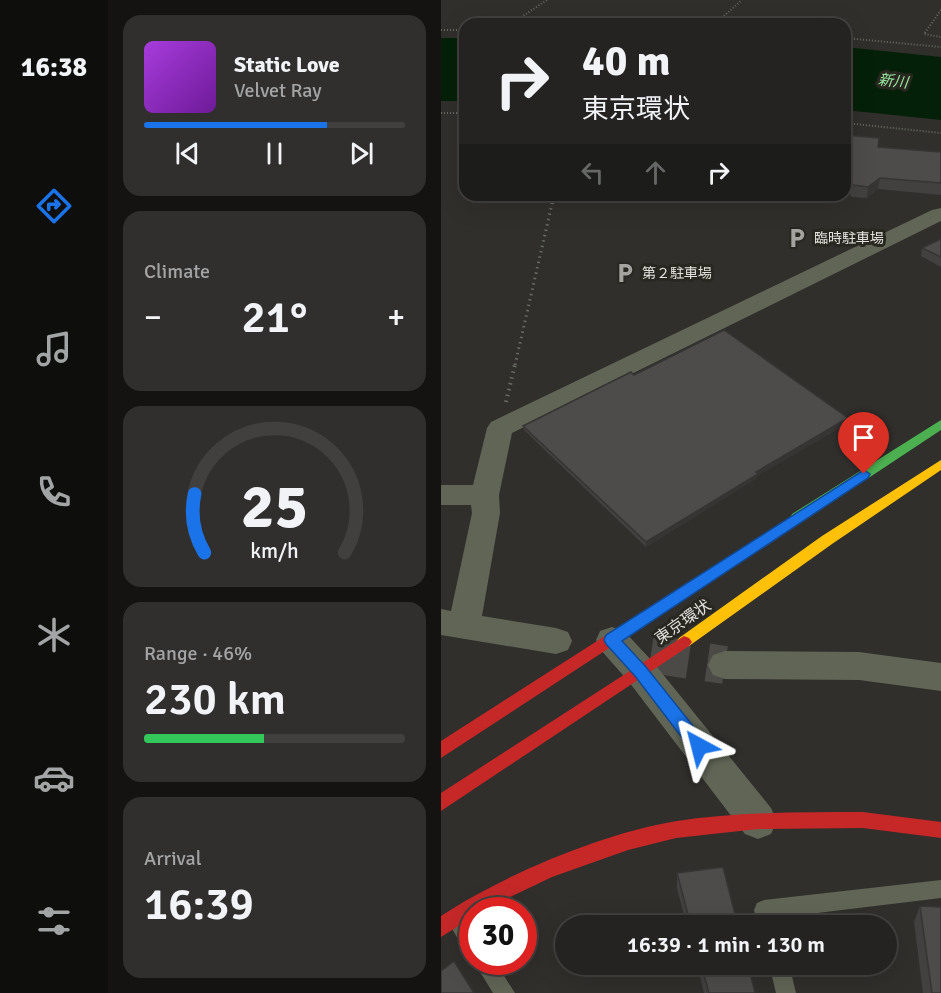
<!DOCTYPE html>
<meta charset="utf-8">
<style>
body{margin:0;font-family:Signika,"Noto Sans JP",sans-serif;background:#302f2e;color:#f1f3f6;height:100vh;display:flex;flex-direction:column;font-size:22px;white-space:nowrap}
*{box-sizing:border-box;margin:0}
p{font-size:20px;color:#a3a4a5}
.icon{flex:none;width:33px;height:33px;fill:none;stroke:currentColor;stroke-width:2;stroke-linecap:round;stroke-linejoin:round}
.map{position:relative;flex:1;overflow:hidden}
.side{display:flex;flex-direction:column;gap:15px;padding:15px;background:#141312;width:333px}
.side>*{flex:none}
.top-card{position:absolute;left:18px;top:18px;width:392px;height:183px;border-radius:18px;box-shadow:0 6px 24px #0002,0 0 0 2px #41403f;background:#242321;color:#f1f3f6;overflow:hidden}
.speed{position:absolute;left:18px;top:897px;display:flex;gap:12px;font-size:30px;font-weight:700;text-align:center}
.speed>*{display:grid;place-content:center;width:78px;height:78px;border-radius:50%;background:#242321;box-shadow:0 6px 24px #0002,0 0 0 2px #41403f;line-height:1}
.speed .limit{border:9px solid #d22;background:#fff;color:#111}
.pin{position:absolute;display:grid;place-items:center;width:51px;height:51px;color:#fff;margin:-62px -26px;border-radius:50% 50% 50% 0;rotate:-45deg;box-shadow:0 0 6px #0007}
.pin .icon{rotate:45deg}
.me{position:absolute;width:66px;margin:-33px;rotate:322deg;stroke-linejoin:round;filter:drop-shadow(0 0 4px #0008)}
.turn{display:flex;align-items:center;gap:21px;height:126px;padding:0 24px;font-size:27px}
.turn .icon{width:78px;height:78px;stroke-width:2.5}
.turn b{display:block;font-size:42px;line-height:51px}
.lanes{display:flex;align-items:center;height:57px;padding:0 24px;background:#0003;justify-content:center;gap:30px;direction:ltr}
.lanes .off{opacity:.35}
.big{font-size:45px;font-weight:600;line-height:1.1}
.side .card{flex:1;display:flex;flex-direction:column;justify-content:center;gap:9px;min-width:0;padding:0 21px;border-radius:18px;background:#302f2e}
.side .dial{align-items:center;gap:0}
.dial svg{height:156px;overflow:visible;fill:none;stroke:#41403f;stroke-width:7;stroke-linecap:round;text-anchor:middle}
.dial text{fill:#f1f3f6;stroke:none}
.song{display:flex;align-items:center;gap:18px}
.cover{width:72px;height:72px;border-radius:9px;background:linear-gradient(135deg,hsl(280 70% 55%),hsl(280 70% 35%))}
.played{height:6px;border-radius:3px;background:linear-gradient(90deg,#1a73e8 70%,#41403f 70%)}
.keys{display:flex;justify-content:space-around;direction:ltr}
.heat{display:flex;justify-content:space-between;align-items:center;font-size:33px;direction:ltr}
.charge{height:9px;border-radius:4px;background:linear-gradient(90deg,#34c759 46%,#41403f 0)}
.trip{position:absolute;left:114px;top:915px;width:342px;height:60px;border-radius:30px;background:#242321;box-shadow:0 6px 24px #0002,0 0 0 2px #41403f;font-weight:600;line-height:60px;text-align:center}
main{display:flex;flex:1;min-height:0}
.dock{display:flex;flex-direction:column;width:108px;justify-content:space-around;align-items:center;background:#0e0e0d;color:#a3a4a5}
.dock .icon{width:42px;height:42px}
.dock .on{color:#1a73e8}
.dock b{font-size:27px;color:#f1f3f6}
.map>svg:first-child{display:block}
.water{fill:#052009}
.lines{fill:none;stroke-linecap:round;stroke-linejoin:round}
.street-tunnel{stroke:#4b4a47;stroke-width:38;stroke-dasharray:38 19;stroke-linecap:butt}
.path-far2{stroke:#696b62;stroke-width:2;stroke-dasharray:1 2;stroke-linecap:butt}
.path-far1{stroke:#696b62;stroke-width:3;stroke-dasharray:1.5 4;stroke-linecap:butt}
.path{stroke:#696b62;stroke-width:4;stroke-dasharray:1.5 4.5;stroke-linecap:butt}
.lane{fill:#606556;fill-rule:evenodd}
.street{fill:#606556;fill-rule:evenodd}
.fast{fill:#4caf50;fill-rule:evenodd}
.slow{fill:#ffc107;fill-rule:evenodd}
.jam{fill:#c62828;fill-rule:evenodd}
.wall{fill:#424140}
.shaded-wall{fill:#363534}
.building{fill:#4d4c4a;stroke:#363534;stroke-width:1.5}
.route{fill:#1a73e8;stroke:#114b97;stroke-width:1.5}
.labels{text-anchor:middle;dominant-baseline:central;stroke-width:6;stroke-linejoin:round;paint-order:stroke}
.far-poi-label{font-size:14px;fill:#e2e1dd;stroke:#282720;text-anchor:start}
.far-water-label{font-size:15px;font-style:italic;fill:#98e99f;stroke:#282720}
.street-label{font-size:16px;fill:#e2e1dd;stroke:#282720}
</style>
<main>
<nav class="dock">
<b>16:38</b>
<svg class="icon on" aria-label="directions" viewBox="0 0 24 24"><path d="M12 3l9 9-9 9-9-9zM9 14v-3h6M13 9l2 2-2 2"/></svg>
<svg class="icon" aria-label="music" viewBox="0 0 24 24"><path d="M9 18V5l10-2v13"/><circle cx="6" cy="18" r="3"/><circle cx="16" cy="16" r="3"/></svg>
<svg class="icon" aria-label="phone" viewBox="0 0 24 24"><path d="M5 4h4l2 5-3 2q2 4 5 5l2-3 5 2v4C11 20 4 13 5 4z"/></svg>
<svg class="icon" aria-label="climate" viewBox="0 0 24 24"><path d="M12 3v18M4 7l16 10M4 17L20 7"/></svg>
<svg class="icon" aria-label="car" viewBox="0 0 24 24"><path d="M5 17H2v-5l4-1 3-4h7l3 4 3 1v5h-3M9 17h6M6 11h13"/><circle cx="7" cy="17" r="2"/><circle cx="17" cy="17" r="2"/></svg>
<svg class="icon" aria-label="filters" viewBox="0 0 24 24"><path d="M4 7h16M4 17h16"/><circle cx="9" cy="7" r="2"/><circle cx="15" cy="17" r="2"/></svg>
</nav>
<section class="side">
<div class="card">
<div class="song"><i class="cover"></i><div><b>Static Love</b><p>Velvet Ray</p></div></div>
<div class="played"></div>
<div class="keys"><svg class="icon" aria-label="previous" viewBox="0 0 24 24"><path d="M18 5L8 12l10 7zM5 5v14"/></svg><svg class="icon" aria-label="pause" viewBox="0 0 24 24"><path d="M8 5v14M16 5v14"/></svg><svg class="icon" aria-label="next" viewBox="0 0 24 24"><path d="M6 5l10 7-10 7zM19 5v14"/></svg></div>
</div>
<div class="card"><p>Climate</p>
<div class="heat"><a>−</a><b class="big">21°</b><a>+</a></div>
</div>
<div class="card dial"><svg viewBox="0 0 100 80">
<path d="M14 69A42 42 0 1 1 86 69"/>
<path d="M14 69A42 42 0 0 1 9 39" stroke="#1a73e8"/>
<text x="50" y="56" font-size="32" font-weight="700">25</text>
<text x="50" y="72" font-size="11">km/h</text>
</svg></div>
<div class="card"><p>Range · 46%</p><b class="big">230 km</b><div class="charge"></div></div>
<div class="card"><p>Arrival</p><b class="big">16:39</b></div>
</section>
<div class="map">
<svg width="500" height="993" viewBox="0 0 500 993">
<rect width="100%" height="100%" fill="#302f2c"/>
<path class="water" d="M0,38H24V101H0Z
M404,47L500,57V120L404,110Z"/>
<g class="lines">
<path class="street-tunnel" d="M210,654L284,665"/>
<path class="path-far2" d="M500,10L483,34L500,37
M70,24L106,0
M274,24L301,0
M0,30H24
M404,38L500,47
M0,113H24
M404,123L500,133"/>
<path class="path-far1" d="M74,365L113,195"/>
<path class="path" d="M65,402L74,364"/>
<path class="lane" d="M500,880V898L335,918L337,926H317L313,910L316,903L323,900Z
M18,914C35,921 32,939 32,955L25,952L8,924L11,917Z
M33,962H54L74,993H52Z
M328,964H348L355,993H335Z"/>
<path class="street" d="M500,208V221L71,433L58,495L59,513L41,616L115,628L127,632L131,641L127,650L115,654L0,635V609L10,611L31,513L30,505H0V485H32L46,428L50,422L491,210Z
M171,627L183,631L212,662L330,808L336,821L330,834L317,839L304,834L188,682L159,649L155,640L159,631Z
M284,651L418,652L500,663V691L418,680L284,679L272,675L267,665L272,655Z"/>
<path class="fast" d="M500,420V430L361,522H351L349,518L351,514Z"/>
<path class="slow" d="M500,460V470L391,544L248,646L243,648L238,646L235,642L238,638L381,536Z"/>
<path class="jam" d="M356,513L363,518L361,522L0,758V741Z
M243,636L248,638L251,642L248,646L0,811V793Z
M422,812L500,822V838L422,828L317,829L235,838L187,850L111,877L42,910H32V917L0,937V916C62,875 162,833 236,821C297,812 360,812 422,812Z"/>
</g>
<path class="wall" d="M404,135L437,147L500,152V195L437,189L426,198L411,197L406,191L404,192Z
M500,239V267L480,256L481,248Z
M193,375L407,418V423L316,476V478L205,547L83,430L82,426Z
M236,873L297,926H246L236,889Z
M479,906L500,993H482L473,922Z
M256,964H307L314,993H263Z"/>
<path class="shaded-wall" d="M439,178L437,189L426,198L427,187Z
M404,180H408L406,191L404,192Z
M407,418V423L316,476V478L205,547V542L315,472Z"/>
<path class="building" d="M404,135L438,138L437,147L500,152V183L439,178L427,187L412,185L408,180H404Z
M500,239V257L481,248Z
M283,330L407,418L315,472L317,474L205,542L82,426L190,372L193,375Z
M282,867L297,926H250L236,873Z
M479,906L500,907V993H491Z
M13,961L33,993H0V971Z
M260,964H307L314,993H268Z"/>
<path class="route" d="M423,470L429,474L427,478L181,641L205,667L264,741L267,746L264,752L258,754L252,752L194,676L165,644L163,640L165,635Z"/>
<defs>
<g id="parking-bare" transform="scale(1.62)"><path d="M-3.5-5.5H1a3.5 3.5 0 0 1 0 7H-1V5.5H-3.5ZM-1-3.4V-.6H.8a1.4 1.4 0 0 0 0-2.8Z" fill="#a4a39f" stroke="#282720" stroke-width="2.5" paint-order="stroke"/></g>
</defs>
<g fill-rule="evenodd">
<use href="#parking-bare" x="356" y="238"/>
<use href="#parking-bare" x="184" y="273"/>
</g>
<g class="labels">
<g class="far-poi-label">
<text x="373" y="238">臨時駐車場</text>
<text x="201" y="273">第２駐車場</text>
</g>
<g class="far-water-label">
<text transform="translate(452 81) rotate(7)">新川</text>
</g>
<g class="street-label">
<text transform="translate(242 622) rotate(-35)">東京環状</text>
</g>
</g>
</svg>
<div class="speed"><div class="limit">30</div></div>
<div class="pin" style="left:423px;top:474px;background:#d93025"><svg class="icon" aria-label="arrive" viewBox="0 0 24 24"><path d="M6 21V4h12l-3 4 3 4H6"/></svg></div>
<svg class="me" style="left:258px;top:746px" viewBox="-20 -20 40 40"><path d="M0-17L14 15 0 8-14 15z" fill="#1a73e8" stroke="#fff" stroke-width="4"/></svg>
<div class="trip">16:39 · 1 min · 130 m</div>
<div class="top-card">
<div class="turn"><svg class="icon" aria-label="right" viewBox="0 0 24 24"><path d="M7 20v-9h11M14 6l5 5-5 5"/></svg><div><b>40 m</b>東京環状</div></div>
<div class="lanes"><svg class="icon off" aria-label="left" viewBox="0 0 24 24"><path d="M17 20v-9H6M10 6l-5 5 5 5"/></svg><svg class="icon off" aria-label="ahead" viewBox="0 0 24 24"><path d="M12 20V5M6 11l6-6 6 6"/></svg><svg class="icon" aria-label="right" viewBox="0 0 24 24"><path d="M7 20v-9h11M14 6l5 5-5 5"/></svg></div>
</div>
</div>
</main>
